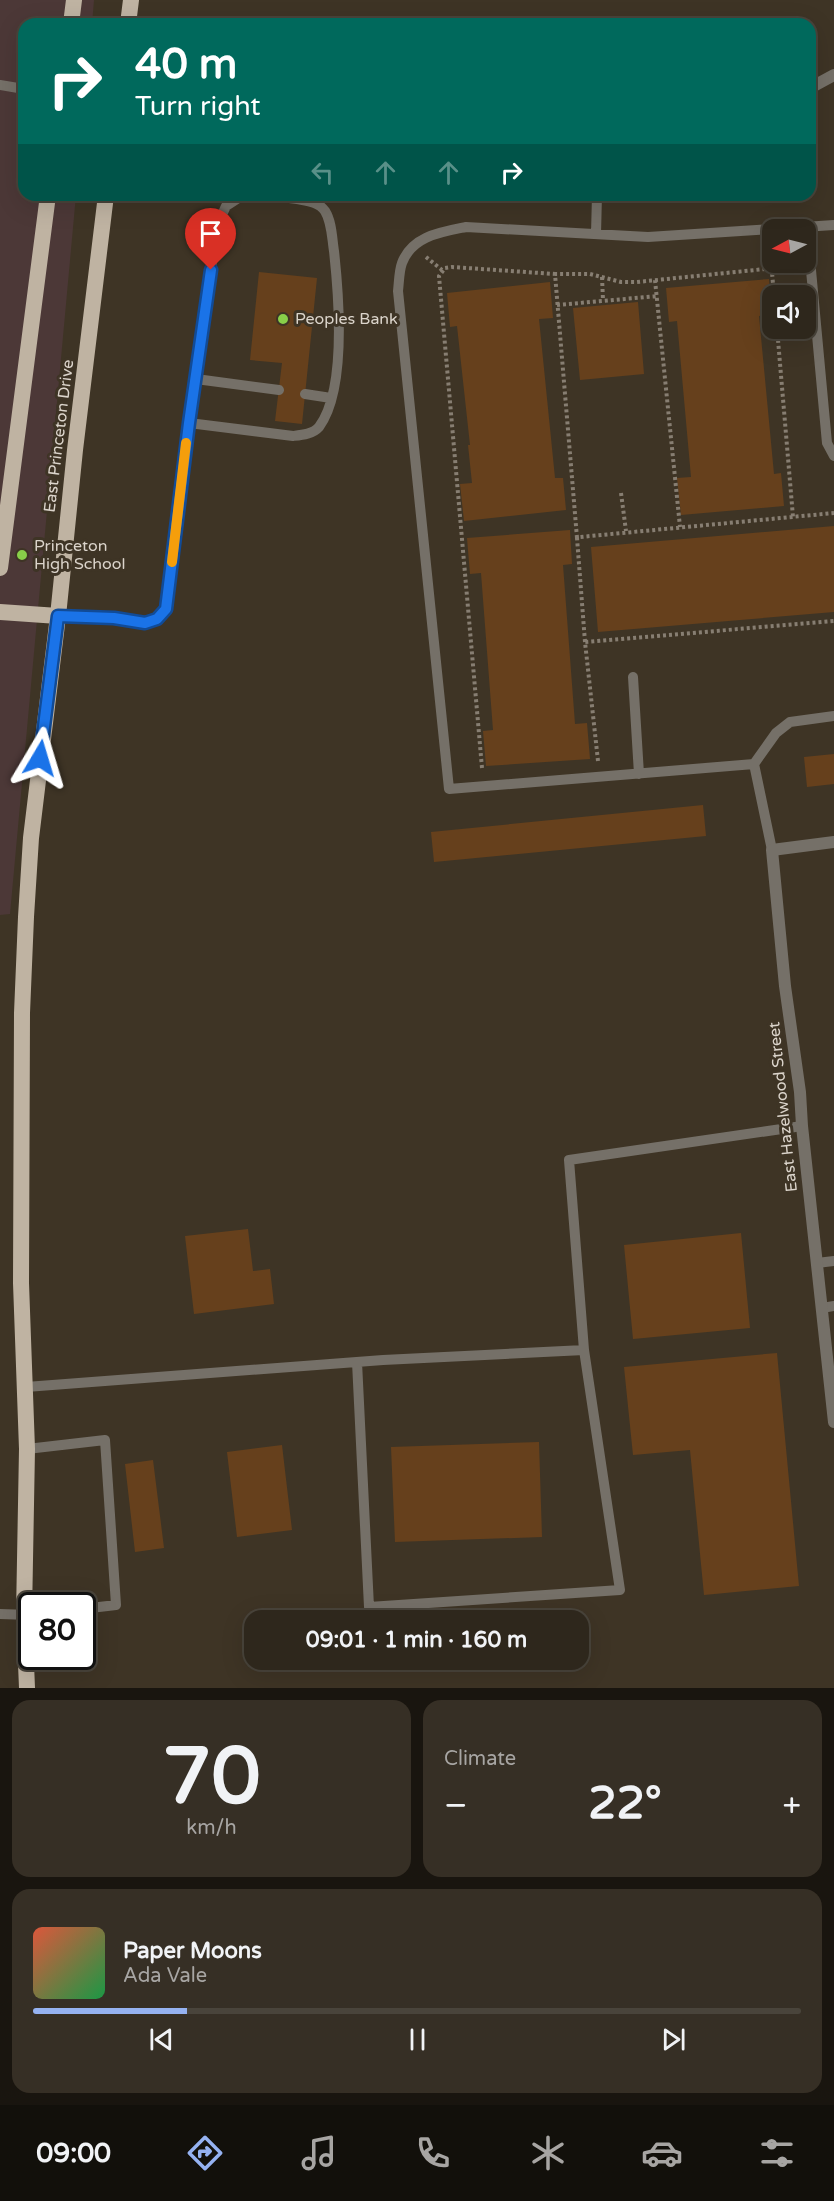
<!DOCTYPE html>
<meta charset="utf-8">
<style>
body{margin:0;font-family:"Varela Round",sans-serif;background:#362f25;color:#f1f3f6;height:100vh;display:flex;flex-direction:column;font-size:22px;white-space:nowrap}
*{box-sizing:border-box;margin:0}
p{font-size:20px;color:#a7a5a3}
.icon{flex:none;width:33px;height:33px;fill:none;stroke:currentColor;stroke-width:2;stroke-linecap:round;stroke-linejoin:round}
.map{position:relative;height:1688px;overflow:hidden}
.sheet{display:flex;flex-direction:column;gap:12px;padding:12px;background:#19150f;flex:1}
.sheet>*{flex:none}
.guide{position:absolute;left:18px;top:18px;width:798px;height:183px;border-radius:18px;box-shadow:0 6px 24px #0002,0 0 0 2px #49443b;background:#00695c;color:#fff;overflow:hidden}
.needle{width:39px;rotate:263deg}
.tools{position:absolute;left:762px;top:219px;display:grid;gap:12px}
.tools a{display:grid;place-items:center;width:54px;height:54px;border-radius:12px;background:#2e271c;box-shadow:0 6px 24px #0002,0 0 0 2px #49443b;font-size:30px}
.speed{position:absolute;left:18px;top:1592px;display:flex;gap:12px;font-size:30px;font-weight:700;text-align:center}
.speed>*{display:grid;place-content:center;width:78px;height:78px;border-radius:50%;background:#2e271c;box-shadow:0 6px 24px #0002,0 0 0 2px #49443b;line-height:1}
.speed .limit{border:3px solid #111;border-radius:9px;background:#fff;color:#111}
.pin{position:absolute;display:grid;place-items:center;width:51px;height:51px;color:#fff;margin:-62px -26px;border-radius:50% 50% 50% 0;rotate:-45deg;box-shadow:0 0 6px #0007}
.pin .icon{rotate:45deg}
.me{position:absolute;width:66px;margin:-33px;rotate:7deg;stroke-linejoin:round;filter:drop-shadow(0 0 4px #0008)}
.turn{display:flex;align-items:center;gap:21px;height:126px;padding:0 18px;font-size:27px}
.turn .icon{width:78px;height:78px;stroke-width:2.5}
.turn b{display:block;font-size:42px;line-height:51px}
.lanes{display:flex;align-items:center;height:57px;padding:0 18px;background:#0003;justify-content:center;gap:30px;direction:ltr}
.lanes .off{opacity:.35}
.big{font-size:45px;font-weight:800;line-height:1.1}
.sheet .tile{flex:1;display:flex;flex-direction:column;justify-content:center;gap:9px;min-width:0;padding:0 21px;border-radius:18px;background:#362f25}
.sheet .dial{align-items:center;gap:0}
.dial b{font-size:78px;line-height:1}
.song{display:flex;align-items:center;gap:18px}
.cover{width:72px;height:72px;border-radius:9px;background:linear-gradient(135deg,hsl(10 70% 55%),hsl(140 70% 35%))}
.played{height:6px;border-radius:3px;background:linear-gradient(90deg,#95b2f1 20%,#49443b 20%)}
.keys{display:flex;justify-content:space-around;direction:ltr}
.heat{display:flex;justify-content:space-between;align-items:center;font-size:33px;direction:ltr}
.sheet .tiles{flex:1;display:grid;gap:12px;grid-template-columns:1fr 1fr}
.tile:last-child{grid-column:span 2}
.trip{position:absolute;left:244px;top:1610px;width:345px;height:60px;border-radius:18px;background:#2e271c;box-shadow:0 6px 24px #0002,0 0 0 2px #49443b;font-weight:800;line-height:60px;text-align:center}
.tabs{display:flex;height:96px;justify-content:space-around;align-items:center;background:#12100b;color:#a7a5a3}
.tabs .icon{width:42px;height:42px}
.tabs .current{color:#95b2f1}
.tabs b{font-size:27px;color:#f1f3f6}
.map>svg:first-child{display:block}
.education{fill:#4c3837}
.building{fill:#66401c}
.lines{fill:none;stroke-linecap:round;stroke-linejoin:round}
.path{stroke:#877e72;stroke-width:4;stroke-dasharray:3 3;stroke-linecap:butt}
.service{stroke:#757068;stroke-width:10}
.minor{stroke:#757068;stroke-width:12}
.trunk{stroke:#bfb3a2;stroke-width:16}
.route-casing{stroke:#114b97;stroke-width:15}
.route{stroke:#1a73e8;stroke-width:10}
.slow{stroke:#f59e0b;stroke-width:10}
.poi-dot{fill:#88cf49;stroke:#3e3425;stroke-width:2}
.labels{text-anchor:middle;dominant-baseline:central;stroke-width:6;stroke-linejoin:round;paint-order:stroke}
.poi-label{font-size:16px;fill:#dbd4cb;stroke:#3e3425;text-anchor:start}
.street-label{font-size:16px;fill:#dbd4cb;stroke:#3e3425}
</style>
<div class="map">
<svg width="834" height="1688" viewBox="0 0 834 1688">
<rect width="100%" height="100%" fill="#3e3425"/>
<path class="education" d="M0,0H94L92,24H24V195H76L10,914L0,915Z"/>
<path class="building" d="M259,272L317,278L302,424L275,421L282,363L250,360Z
M769,279L772,315L759,316L774,474L781,473L784,506L681,515L677,478L691,477L677,321L669,322L666,288Z
M550,282L553,318L539,319L555,478H563L566,510L464,521L460,484L472,483L468,445H470L457,326L450,327L447,293Z
M638,302L644,374L580,380L573,308Z
M834,526V612L598,632L591,547Z
M570,530L572,564L563,565L575,724L587,723L590,759L486,766L483,731L493,730L481,573L470,574L467,538Z
M834,754V784L807,787L804,757Z
M703,805L706,836L434,862L431,832Z
M248,1229L253,1271L270,1269L274,1304L194,1314L185,1236Z
M741,1233L750,1328L633,1339L624,1245Z
M777,1353L799,1586L704,1595L690,1450L633,1455L624,1367Z
M539,1442L542,1537L395,1542L391,1447Z
M282,1445L292,1530L237,1537L227,1452Z
M153,1460L164,1548L135,1552L125,1464Z"/>
<g class="lines">
<path class="path" d="M426,257L442,270
M772,272L794,266
M602,277L603,300
M655,280L680,527
M557,305L658,296
M777,328L793,517
M621,493L626,531
M577,538L555,274H590L621,282H637L765,269L772,272L774,296
M585,642L577,538L580,537L834,513
M598,761L585,642L834,621
M482,768L439,276L445,268L452,267L555,274"/>
<path class="service" d="M0,85L24,89
M266,195L297,199V195
M807,227L827,443L834,456
M596,234L597,195
M196,379L279,390
M305,394L331,398
M189,423L293,436C302,435 313,434 319,427C347,389 339,297 334,251C332,239 332,222 325,211C319,202 307,201 297,199
M58,616L114,618L145,623L157,619L166,609L189,423L217,226L226,206L243,195
M633,677L639,774
M754,764L449,789L398,291C399,283 399,271 402,263C412,236 441,232 466,227L648,237L834,225
M772,850L754,764L776,733L790,722L834,716
M817,1263L834,1261
M822,1308L834,1306
M357,1362L369,1607L620,1590L584,1350
M26,1387L383,1360L584,1350L569,1160L802,1126
M27,1449L105,1440L116,1605L82,1609
M0,1614L30,1615"/>
<path class="minor" d="M810,88L834,75
M834,842L772,850L785,986L800,1092L802,1126L834,1422"/>
<path class="trunk" d="M71,24L74,0
M128,24L131,0
M0,568L48,195
M0,612L58,616
M27,1688L24,1615L27,1449L21,1283L22,1013L26,917L31,838L58,616L75,450L106,195"/>
</g>
<g class="lines">
<g class="route-casing">
<path id="route" d="M40,758L58,616L114,618L145,623L157,619L166,609L189,423L211,270"/>
</g>
<use href="#route" class="route"/>
<path class="slow" d="M172,562L186,443"/>
</g>
<g class="poi-dot">
<circle cx="283" cy="319" r="6"/>
<circle cx="22" cy="555" r="6"/>
</g>
<g class="labels">
<g class="poi-label">
<text x="295" y="319">Peoples Bank</text>
<text x="34" y="546">Princeton<tspan x="34" dy="18">High School</tspan></text>
</g>
<g class="street-label">
<text transform="translate(59 436) rotate(-83)">East Princeton Drive</text>
<text transform="translate(783 1107) rotate(-96)">East Hazelwood Street</text>
</g>
</g>
</svg>
<div class="tools">
<a><svg class="needle" viewBox="-14 -14 28 28"><path d="M0-13l5 13h-10z" fill="#e53935"/><path d="M0 13l5-13h-10z" fill="#a7a5a3"/></svg></a>
<a><svg class="icon" aria-label="sound" viewBox="0 0 24 24"><path d="M4 9h4l5-4v14l-5-4H4zM17 9q2 3 0 6"/></svg></a>
</div>
<div class="speed"><div class="limit">80</div></div>
<div class="pin" style="left:211px;top:270px;background:#d93025"><svg class="icon" aria-label="arrive" viewBox="0 0 24 24"><path d="M6 21V4h12l-3 4 3 4H6"/></svg></div>
<svg class="me" style="left:40px;top:758px" viewBox="-20 -20 40 40"><path d="M0-17L14 15 0 8-14 15z" fill="#1a73e8" stroke="#fff" stroke-width="4"/></svg>
<div class="trip">09:01 · 1 min · 160 m</div>
<div class="guide">
<div class="turn"><svg class="icon" aria-label="right" viewBox="0 0 24 24"><path d="M7 20v-9h11M14 6l5 5-5 5"/></svg><div><b>40 m</b>Turn right</div></div>
<div class="lanes"><svg class="icon off" aria-label="left" viewBox="0 0 24 24"><path d="M17 20v-9H6M10 6l-5 5 5 5"/></svg><svg class="icon off" aria-label="ahead" viewBox="0 0 24 24"><path d="M12 20V5M6 11l6-6 6 6"/></svg><svg class="icon off" aria-label="ahead" viewBox="0 0 24 24"><path d="M12 20V5M6 11l6-6 6 6"/></svg><svg class="icon" aria-label="right" viewBox="0 0 24 24"><path d="M7 20v-9h11M14 6l5 5-5 5"/></svg></div>
</div>
</div>
<section class="sheet">
<div class="tiles">
<div class="tile dial"><b>70</b><p>km/h</p></div>
<div class="tile"><p>Climate</p>
<div class="heat"><a>−</a><b class="big">22°</b><a>+</a></div>
</div>
<div class="tile">
<div class="song"><i class="cover"></i><div><b>Paper Moons</b><p>Ada Vale</p></div></div>
<div class="played"></div>
<div class="keys"><svg class="icon" aria-label="previous" viewBox="0 0 24 24"><path d="M18 5L8 12l10 7zM5 5v14"/></svg><svg class="icon" aria-label="pause" viewBox="0 0 24 24"><path d="M8 5v14M16 5v14"/></svg><svg class="icon" aria-label="next" viewBox="0 0 24 24"><path d="M6 5l10 7-10 7zM19 5v14"/></svg></div>
</div>
</div>
</section>
<nav class="tabs">
<b>09:00</b>
<svg class="icon current" aria-label="directions" viewBox="0 0 24 24"><path d="M12 3l9 9-9 9-9-9zM9 14v-3h6M13 9l2 2-2 2"/></svg>
<svg class="icon" aria-label="music" viewBox="0 0 24 24"><path d="M9 18V5l10-2v13"/><circle cx="6" cy="18" r="3"/><circle cx="16" cy="16" r="3"/></svg>
<svg class="icon" aria-label="phone" viewBox="0 0 24 24"><path d="M5 4h4l2 5-3 2q2 4 5 5l2-3 5 2v4C11 20 4 13 5 4z"/></svg>
<svg class="icon" aria-label="climate" viewBox="0 0 24 24"><path d="M12 3v18M4 7l16 10M4 17L20 7"/></svg>
<svg class="icon" aria-label="car" viewBox="0 0 24 24"><path d="M5 17H2v-5l4-1 3-4h7l3 4 3 1v5h-3M9 17h6M6 11h13"/><circle cx="7" cy="17" r="2"/><circle cx="17" cy="17" r="2"/></svg>
<svg class="icon" aria-label="filters" viewBox="0 0 24 24"><path d="M4 7h16M4 17h16"/><circle cx="9" cy="7" r="2"/><circle cx="15" cy="17" r="2"/></svg>
</nav>
